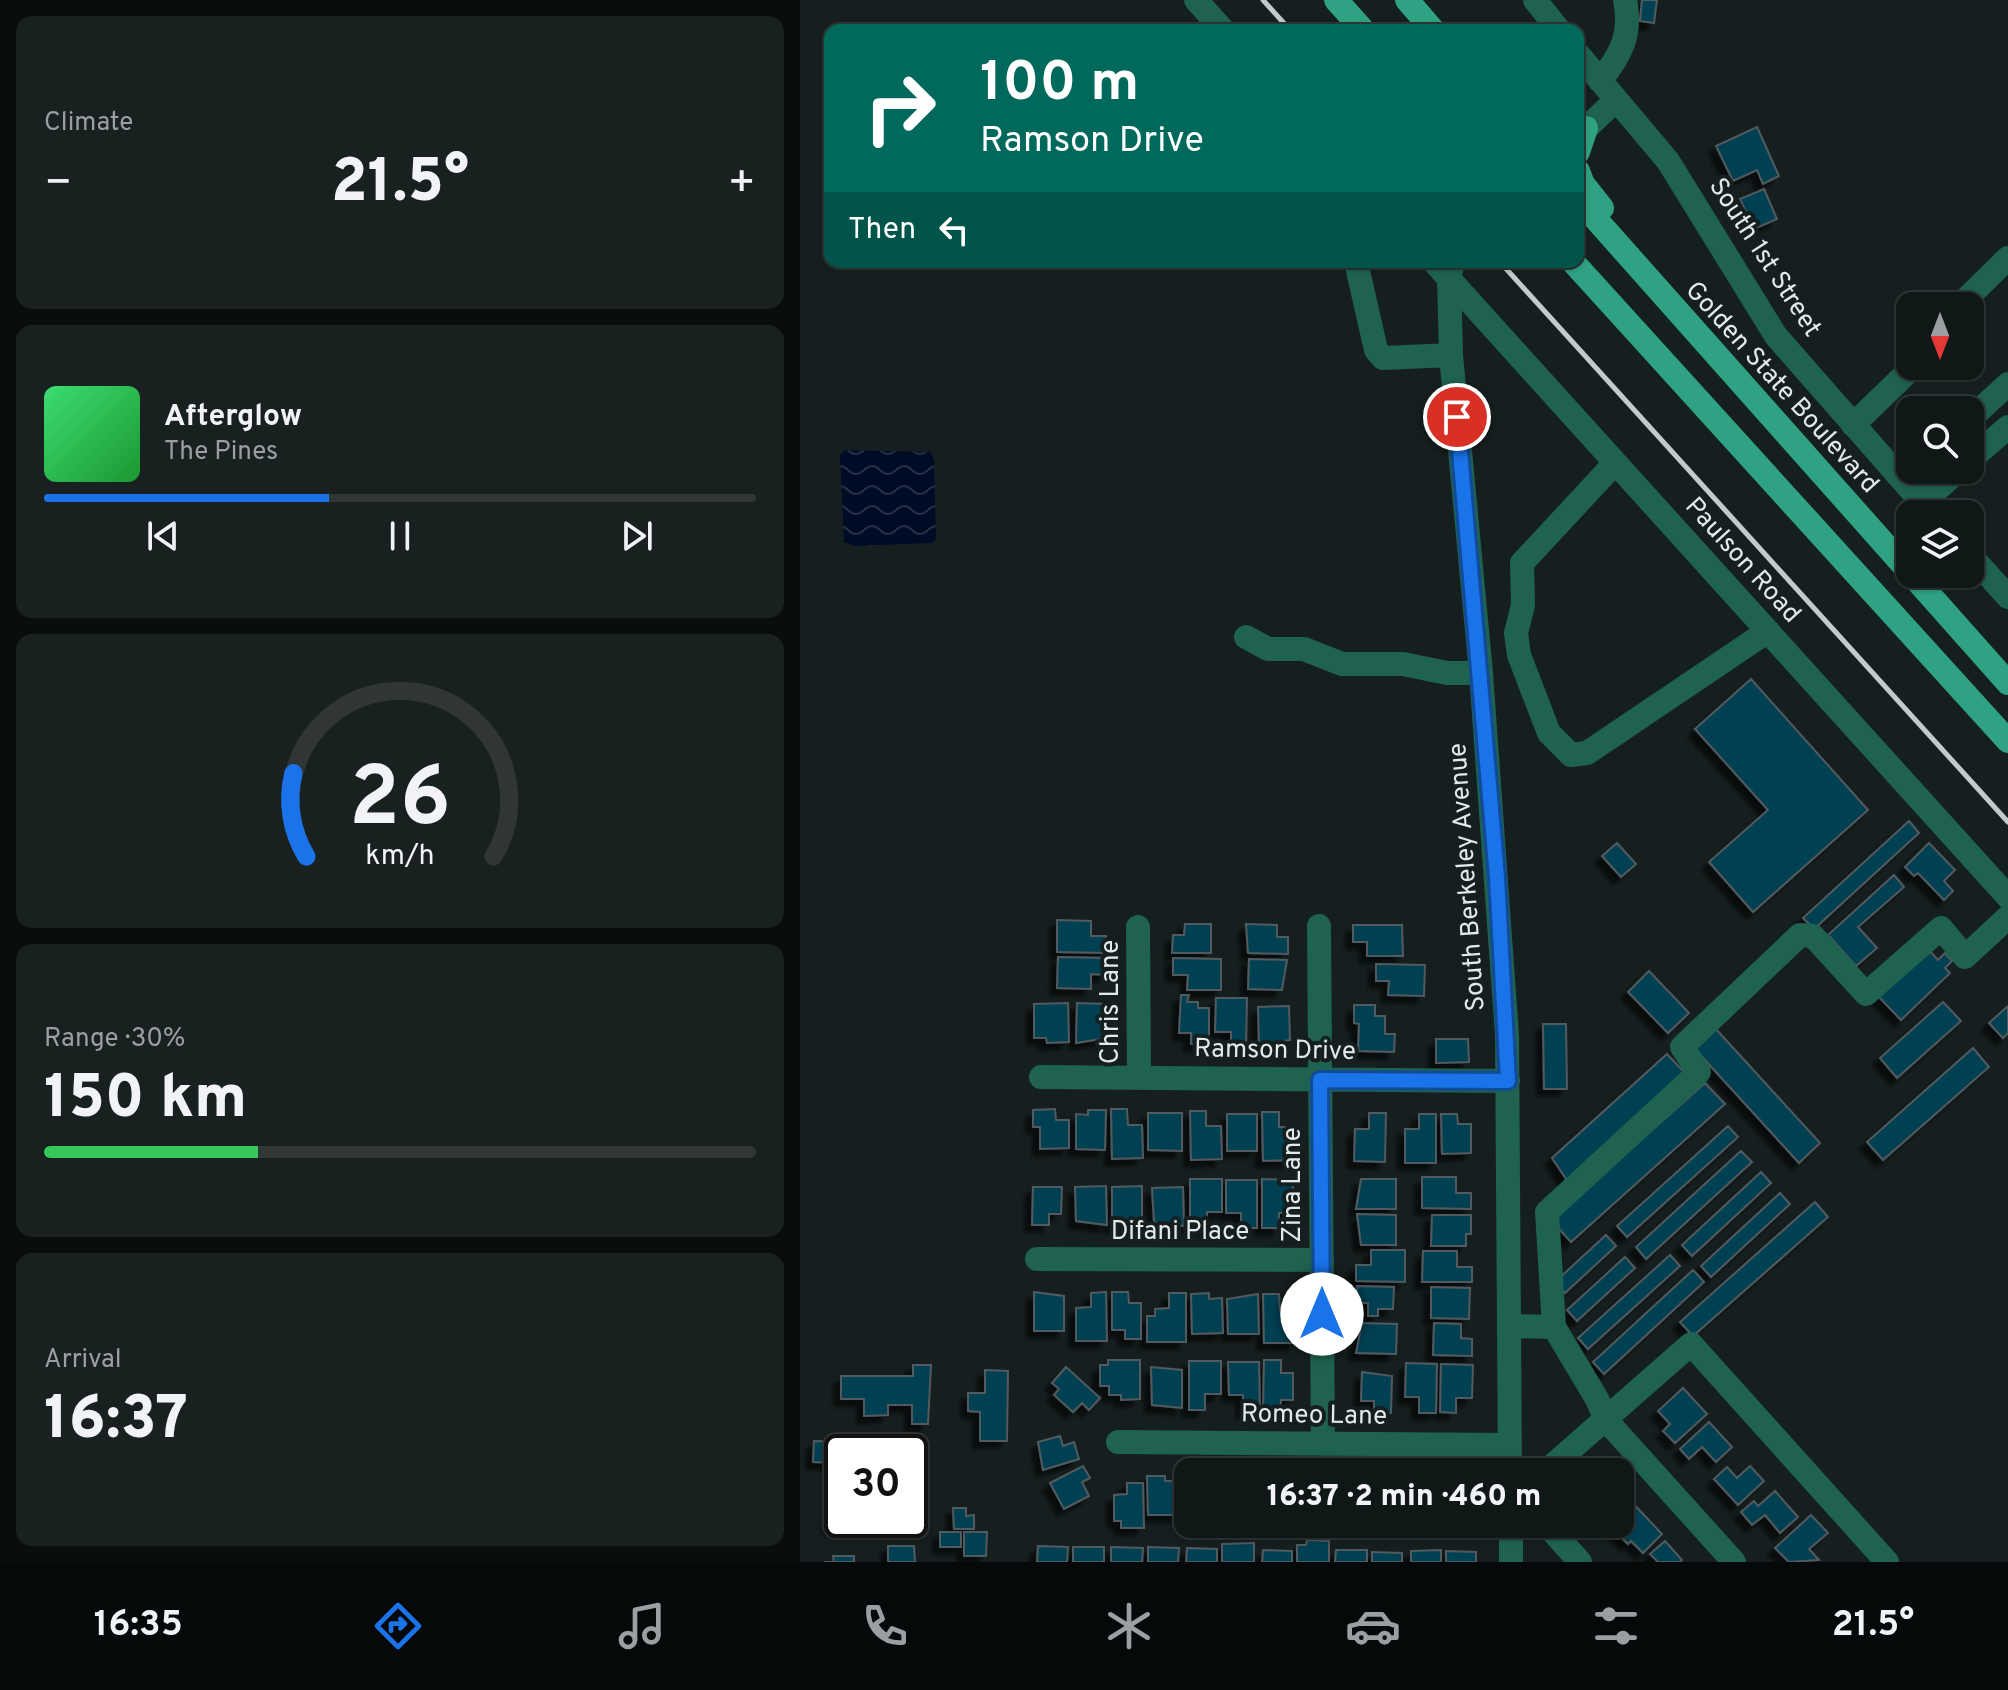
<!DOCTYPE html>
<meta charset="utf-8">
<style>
body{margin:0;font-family:Overpass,sans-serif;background:#192020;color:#f1f3f6;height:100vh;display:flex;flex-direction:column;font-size:30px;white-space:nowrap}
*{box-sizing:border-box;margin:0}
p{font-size:26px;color:#9c9fa1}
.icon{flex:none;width:44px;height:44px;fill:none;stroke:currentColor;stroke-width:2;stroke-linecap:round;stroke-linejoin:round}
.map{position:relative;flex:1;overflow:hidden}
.side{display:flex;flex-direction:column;gap:16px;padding:16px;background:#090d0d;width:800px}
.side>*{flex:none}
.guide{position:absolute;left:24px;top:24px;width:760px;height:244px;border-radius:16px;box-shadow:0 2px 6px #0004,0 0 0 2px #303636;background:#00695c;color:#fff;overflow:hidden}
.needle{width:52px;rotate:180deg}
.tools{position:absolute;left:1096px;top:292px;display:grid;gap:16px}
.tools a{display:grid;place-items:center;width:88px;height:88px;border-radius:16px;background:#101717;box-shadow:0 2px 6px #0004,0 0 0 2px #303636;font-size:40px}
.speed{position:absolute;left:24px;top:1434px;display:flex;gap:16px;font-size:40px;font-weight:700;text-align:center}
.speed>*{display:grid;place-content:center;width:104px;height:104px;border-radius:50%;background:#101717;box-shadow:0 2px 6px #0004,0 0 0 2px #303636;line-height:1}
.speed .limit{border:4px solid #111;border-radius:12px;background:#fff;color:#111}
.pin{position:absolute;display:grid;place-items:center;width:68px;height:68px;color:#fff;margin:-34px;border:4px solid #fff;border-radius:50%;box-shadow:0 2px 8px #0007}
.me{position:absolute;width:88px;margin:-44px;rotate:0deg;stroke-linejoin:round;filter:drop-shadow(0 0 6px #0008)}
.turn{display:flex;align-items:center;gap:28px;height:168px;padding:0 24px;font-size:36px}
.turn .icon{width:104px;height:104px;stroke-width:2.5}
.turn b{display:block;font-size:56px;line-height:68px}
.then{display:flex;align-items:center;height:76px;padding:0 24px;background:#0003;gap:16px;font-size:30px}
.big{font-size:60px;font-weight:800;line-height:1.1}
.side .widget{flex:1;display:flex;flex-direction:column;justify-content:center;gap:12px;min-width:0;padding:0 28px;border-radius:16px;background:#192020}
.side .dial{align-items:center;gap:0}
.dial svg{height:208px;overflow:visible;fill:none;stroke:#303636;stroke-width:7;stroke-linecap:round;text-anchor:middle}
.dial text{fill:#f1f3f6;stroke:none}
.song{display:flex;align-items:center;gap:24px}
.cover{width:96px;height:96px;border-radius:12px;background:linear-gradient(135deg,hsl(140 70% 55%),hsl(130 70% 35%))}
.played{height:8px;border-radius:4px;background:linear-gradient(90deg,#1a73e8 40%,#303636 40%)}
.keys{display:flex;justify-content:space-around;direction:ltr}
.heat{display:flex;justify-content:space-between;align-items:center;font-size:44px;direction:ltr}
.charge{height:12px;border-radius:6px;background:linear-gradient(90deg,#34c759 30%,#303636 0)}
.trip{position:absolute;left:374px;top:1458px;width:460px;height:80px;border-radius:16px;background:#101717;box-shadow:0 2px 6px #0004,0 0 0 2px #303636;font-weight:800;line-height:80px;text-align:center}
.menu{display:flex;height:128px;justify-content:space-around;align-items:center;background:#060909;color:#9c9fa1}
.menu .icon{width:56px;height:56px}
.menu .current{color:#1a73e8}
.menu b{font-size:36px;color:#f1f3f6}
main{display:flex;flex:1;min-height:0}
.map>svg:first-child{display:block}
.water{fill:url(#water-waves)}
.building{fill:#063f52;stroke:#515a5e;stroke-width:2;filter:url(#shadow)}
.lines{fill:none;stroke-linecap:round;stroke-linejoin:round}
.minor{stroke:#1e624f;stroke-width:24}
.major{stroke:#2ea283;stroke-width:24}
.rail{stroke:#c3caca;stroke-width:5}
.route-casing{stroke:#114b97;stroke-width:20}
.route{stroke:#1a73e8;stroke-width:14}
.labels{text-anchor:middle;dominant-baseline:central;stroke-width:8;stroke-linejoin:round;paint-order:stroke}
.street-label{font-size:26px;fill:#e2e9e9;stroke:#161f1f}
</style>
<main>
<section class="side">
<div class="widget"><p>Climate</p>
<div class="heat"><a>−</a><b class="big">21.5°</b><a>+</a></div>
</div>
<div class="widget">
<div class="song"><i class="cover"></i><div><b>Afterglow</b><p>The Pines</p></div></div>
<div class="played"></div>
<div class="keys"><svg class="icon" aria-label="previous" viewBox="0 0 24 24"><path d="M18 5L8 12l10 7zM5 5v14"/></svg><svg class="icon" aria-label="pause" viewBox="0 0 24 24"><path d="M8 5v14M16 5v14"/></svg><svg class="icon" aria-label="next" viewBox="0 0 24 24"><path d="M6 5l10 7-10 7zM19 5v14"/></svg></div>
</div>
<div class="widget dial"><svg viewBox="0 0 100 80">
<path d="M14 69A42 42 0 1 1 86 69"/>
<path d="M14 69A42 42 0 0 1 9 37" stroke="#1a73e8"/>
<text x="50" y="56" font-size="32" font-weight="700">26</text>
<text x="50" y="72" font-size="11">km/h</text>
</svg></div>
<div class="widget"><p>Range · 30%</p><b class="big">150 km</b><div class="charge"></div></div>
<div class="widget"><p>Arrival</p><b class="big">16:37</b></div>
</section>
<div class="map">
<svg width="1208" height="1562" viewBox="0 0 1208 1562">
<defs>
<pattern id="water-waves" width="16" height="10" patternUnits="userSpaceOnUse" patternTransform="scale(2)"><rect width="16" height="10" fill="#000b26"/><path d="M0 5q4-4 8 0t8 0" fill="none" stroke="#252f46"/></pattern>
<filter id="shadow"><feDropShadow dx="-7" dy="7" stdDeviation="2" flood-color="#0009"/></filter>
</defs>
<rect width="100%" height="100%" fill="#161f1f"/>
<path class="water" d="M45,450L130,452L134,460L136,539L132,543L55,546L44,542L40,455Z"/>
<path class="building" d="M842,0H857L854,23L840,21Z
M957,127L979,176L963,184L957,170L933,181L916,146Z
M964,189L977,219L954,229L940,199Z
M951,679L1068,810L953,912L909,862L968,810L895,729Z
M1109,821L1119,833L1014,929L1003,918Z
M817,843L836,864L821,877L802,856Z
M1129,843L1155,870L1144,881L1153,891L1144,900L1118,873L1114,876L1105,867Z
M1094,875L1104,887L1058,927L1077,948L1056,966L1028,935Z
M257,920L291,921V936H306V953L257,952Z
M385,924H411V953H372L373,935H384Z
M446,924L477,925V937H488V954L448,953Z
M553,925H602L603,956H567V942H553Z
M1128,949L1138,960L1145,953L1152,961L1145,968L1150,973L1101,1020L1078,996Z
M258,957L307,958L306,975L291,974V989L257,988Z
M373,958L421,959V990H387L388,975H373Z
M449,959L487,960L482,990L448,989Z
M576,964L625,965L624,996L588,995L589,981H576Z
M849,971L889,1013L868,1033L828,992Z
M381,995H389L387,1002H398V1008H409V1044H391V1033H379Z
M416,998H447L446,1047L431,1046V1032H415Z
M1143,1002L1161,1021L1097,1078L1080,1058Z
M268,1003L269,1042L247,1043L246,1038H234V1004Z
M277,1003L307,1004V1038L276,1043Z
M554,1005H575V1016H585V1034H595L594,1052L558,1051L559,1024L554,1023Z
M489,1006L490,1040L459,1045L458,1007Z
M1208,1006V1033L1203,1038L1189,1023Z
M743,1024H766L767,1089H744Z
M915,1028L1020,1143L999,1163L894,1048Z
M636,1039H668L669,1062L636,1063Z
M1173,1048L1189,1067L1083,1160L1067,1142Z
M867,1054L887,1075L768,1182L752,1158Z
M905,1083L925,1104L771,1242L751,1220Z
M255,1109L256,1120H269V1148L240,1149V1127H233V1110Z
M311,1109H327L328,1125H342L343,1158L312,1159Z
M288,1110H306L305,1150L276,1149V1114L288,1115Z
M390,1111H406V1126H421L422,1159L391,1160Z
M462,1112H479V1127H493L494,1160L463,1161Z
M348,1113H382V1151L348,1150Z
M569,1113H586L585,1162L554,1161L555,1129H569Z
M427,1114H457V1151H427Z
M619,1114H636V1163H605V1129H619Z
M641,1114H657L658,1124H671V1153L642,1154Z
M928,1126L938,1137L827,1237L817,1226Z
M941,1151L952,1162L846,1259L836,1247Z
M961,1172L971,1183L892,1256L882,1245Z
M622,1177H656V1193H671V1209L622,1208Z
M390,1179H422V1212H407V1228L390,1227Z
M462,1179L493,1180V1213H479V1228H462Z
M561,1179H596V1209H556Z
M426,1180H457V1228H441V1213H426Z
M306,1186L307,1225L276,1221L275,1187Z
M342,1186V1221H330V1226H312V1187Z
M233,1187H262L261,1214H249V1225H232Z
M383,1187L384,1226L354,1222L352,1188Z
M980,1193L990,1204L911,1277L901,1266Z
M1015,1202L1028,1217L893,1336L880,1322Z
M557,1214L596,1215V1245H561Z
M632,1215H671V1234H666V1246H631Z
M806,1235L816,1246L765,1293L755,1282Z
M571,1250H605V1282L556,1281V1265H571Z
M623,1251H657V1267H672V1282H622Z
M870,1255L880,1266L788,1349L778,1338Z
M825,1257L835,1268L777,1321L767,1310Z
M893,1270L904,1282L804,1374L793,1362Z
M557,1286L594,1287L593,1309H578V1316H568V1303H556Z
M631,1287L670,1288L669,1319L631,1318Z
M234,1292L264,1296V1331H234Z
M306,1292L307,1341H276V1308L291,1307V1293Z
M312,1292H328L329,1303H341V1339H325V1330H312Z
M369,1293H386V1342H347V1316H355V1309L369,1308Z
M409,1293V1299L422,1298L423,1333L392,1334L391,1294Z
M458,1294L459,1334H428L427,1299Z
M463,1294H479L480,1310L495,1309L496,1343H464Z
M562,1323L597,1324L596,1354L556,1353Z
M634,1323L661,1324V1338L672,1339V1356L633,1355Z
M308,1360H340V1399L321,1400V1395H309V1386H300V1365H308Z
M464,1360H481V1373H493V1400H481L480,1411H463Z
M389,1361H421V1394H405V1410H389Z
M428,1362H459L460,1410L443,1411V1395H429Z
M606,1363L637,1364L636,1413H619V1397H605Z
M641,1364L673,1365L672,1398H656V1413L640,1412Z
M113,1365H131L128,1424H112V1405H88V1415L64,1416V1399H41V1376H113Z
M266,1367L300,1398L289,1410L282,1403L273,1412L254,1395L259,1389L252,1383Z
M351,1367L382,1370V1408L352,1405Z
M185,1370L208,1371L207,1441H180V1412L168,1411V1393H185Z
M562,1372L592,1376L591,1413L574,1412V1401H561Z
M883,1388L907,1414L875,1443L863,1431L870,1424L858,1411Z
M909,1422L932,1447L916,1462L902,1447L889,1459L880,1449Z
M260,1436L263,1446L274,1442L279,1459L243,1470L238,1442Z
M14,1441L52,1442L51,1452H42V1463L13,1462Z
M803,1463L810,1472H792Z
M283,1466L290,1478L282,1482L289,1496L264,1509L250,1483Z
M950,1466L964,1481L938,1505L914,1479L927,1467L937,1478Z
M347,1476H365V1481H378L379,1515H348Z
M327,1483H343L344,1528H321V1521H314V1495L327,1494Z
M975,1491L998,1517L980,1533L965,1515L952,1525L941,1512L954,1501L958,1506Z
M827,1497L862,1534L843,1553L831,1541L828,1544L810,1526L820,1524V1504Z
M153,1508H166V1516L174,1515V1529H154Z
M31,1510H42L45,1527H30Z
M1011,1515L1028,1533L1009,1549L1019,1560L989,1562L975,1548Z
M647,1524H678V1528H647Z
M140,1532H161V1547H140Z
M164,1532H187L186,1556H164Z
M507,1540L529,1541V1562H497V1545H506Z
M865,1541L882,1560L880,1562H858L850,1554Z
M454,1543V1562H422V1544Z
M88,1546H114L115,1562H88Z
M238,1546L268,1547L267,1562H237Z
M273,1547H304V1562H273Z
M311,1547L343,1548L342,1562H311Z
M348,1547L379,1548L378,1562H348Z
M387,1548L417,1549V1562H386Z
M463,1550L492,1551V1562H462Z
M536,1550H567V1562H535Z
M641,1550V1562H611V1551Z
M646,1551L676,1552V1562H646Z
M572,1552L602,1553V1562H572Z
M33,1556H54V1562H24H34Z"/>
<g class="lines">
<path class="minor" d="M396,0L423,30
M735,0L759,30
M778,54L868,161L976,336L1132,514
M800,81C821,55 832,34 825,0
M778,136L816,100
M556,262L576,350L583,358L651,355
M634,262L1208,897
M653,262L649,279L651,355L681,673L707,1035L710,1472
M1159,306L1208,258
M1170,419L1208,384
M1053,425L1114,366
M1170,460L1208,427
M815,463L722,563L723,605L716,633L719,655L749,733L771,755L787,753L968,631
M1122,503L1159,470
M1170,555L1208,597
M446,637L468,649H504L542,664H603L647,673H681
M519,926L523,1444
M338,927L339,1078
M241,1077L708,1081
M237,1259L522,1260
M709,1326L754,1327L747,1212L899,1072L882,1047L1000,935L1013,936L1066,994L1141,928L1165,957L1208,917
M754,1327L797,1399L806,1420L934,1562
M318,1442L710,1445
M745,1472L891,1344L1087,1562
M711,1524V1562
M746,1524L780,1562"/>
<path class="major" d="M536,0L563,30
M607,0L633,30
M778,152L786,128
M778,171L783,184L802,208
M778,199L1208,683
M773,262L1208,741"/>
<path class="rail" d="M463,0L490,30
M700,262L1208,822"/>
</g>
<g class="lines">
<g class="route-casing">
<path id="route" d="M522,1314L520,1080L708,1081L697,877L657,417"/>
</g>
<use href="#route" class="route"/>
</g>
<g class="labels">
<g class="street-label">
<text transform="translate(964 258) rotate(57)">South 1st Street</text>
<text transform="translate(981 388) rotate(48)">Golden State Boulevard</text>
<text transform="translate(942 561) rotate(48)">Paulson Road</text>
<text transform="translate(668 877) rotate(-94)">South Berkeley Avenue</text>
<text transform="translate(311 1002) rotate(-90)">Chris Lane</text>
<text transform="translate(475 1051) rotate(1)">Ramson Drive</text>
<text transform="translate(493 1185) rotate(-90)">Zina Lane</text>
<text x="380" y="1232">Difani Place</text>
<text transform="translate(514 1416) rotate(1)">Romeo Lane</text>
</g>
</g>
</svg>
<div class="tools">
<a><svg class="needle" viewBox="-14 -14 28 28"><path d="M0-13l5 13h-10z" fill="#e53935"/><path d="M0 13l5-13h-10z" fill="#9c9fa1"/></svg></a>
<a><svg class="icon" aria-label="search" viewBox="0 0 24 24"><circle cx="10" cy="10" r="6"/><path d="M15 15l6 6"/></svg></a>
<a><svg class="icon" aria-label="layers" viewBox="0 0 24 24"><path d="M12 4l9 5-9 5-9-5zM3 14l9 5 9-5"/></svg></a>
</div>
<div class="speed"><div class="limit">30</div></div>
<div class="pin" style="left:657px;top:417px;background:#d93025"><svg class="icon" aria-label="arrive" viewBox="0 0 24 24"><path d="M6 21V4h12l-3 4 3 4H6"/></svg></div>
<svg class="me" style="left:522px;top:1314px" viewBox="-20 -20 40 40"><circle r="19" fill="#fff"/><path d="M0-13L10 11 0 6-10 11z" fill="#1a73e8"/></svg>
<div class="trip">16:37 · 2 min · 460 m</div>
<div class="guide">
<div class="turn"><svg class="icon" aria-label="right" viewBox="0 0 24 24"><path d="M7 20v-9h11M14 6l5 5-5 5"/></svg><div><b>100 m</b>Ramson Drive</div></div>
<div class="then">Then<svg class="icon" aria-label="left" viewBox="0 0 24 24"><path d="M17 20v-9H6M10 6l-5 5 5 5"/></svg></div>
</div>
</div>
</main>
<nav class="menu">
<b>16:35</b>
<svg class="icon current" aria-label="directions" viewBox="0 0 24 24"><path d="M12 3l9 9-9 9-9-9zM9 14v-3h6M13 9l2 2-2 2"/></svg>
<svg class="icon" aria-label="music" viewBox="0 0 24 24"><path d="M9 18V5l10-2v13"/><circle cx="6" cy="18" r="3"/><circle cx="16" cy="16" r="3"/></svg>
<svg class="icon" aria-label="phone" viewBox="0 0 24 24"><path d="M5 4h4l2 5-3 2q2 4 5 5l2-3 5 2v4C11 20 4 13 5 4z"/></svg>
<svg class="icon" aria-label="climate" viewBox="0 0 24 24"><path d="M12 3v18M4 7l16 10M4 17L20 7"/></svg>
<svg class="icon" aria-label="car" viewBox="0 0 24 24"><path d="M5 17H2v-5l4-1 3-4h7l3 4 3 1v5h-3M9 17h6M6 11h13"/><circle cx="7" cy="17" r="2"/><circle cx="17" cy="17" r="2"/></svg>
<svg class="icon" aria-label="filters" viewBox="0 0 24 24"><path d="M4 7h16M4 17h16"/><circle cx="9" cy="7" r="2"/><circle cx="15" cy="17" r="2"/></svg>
<b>21.5°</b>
</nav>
